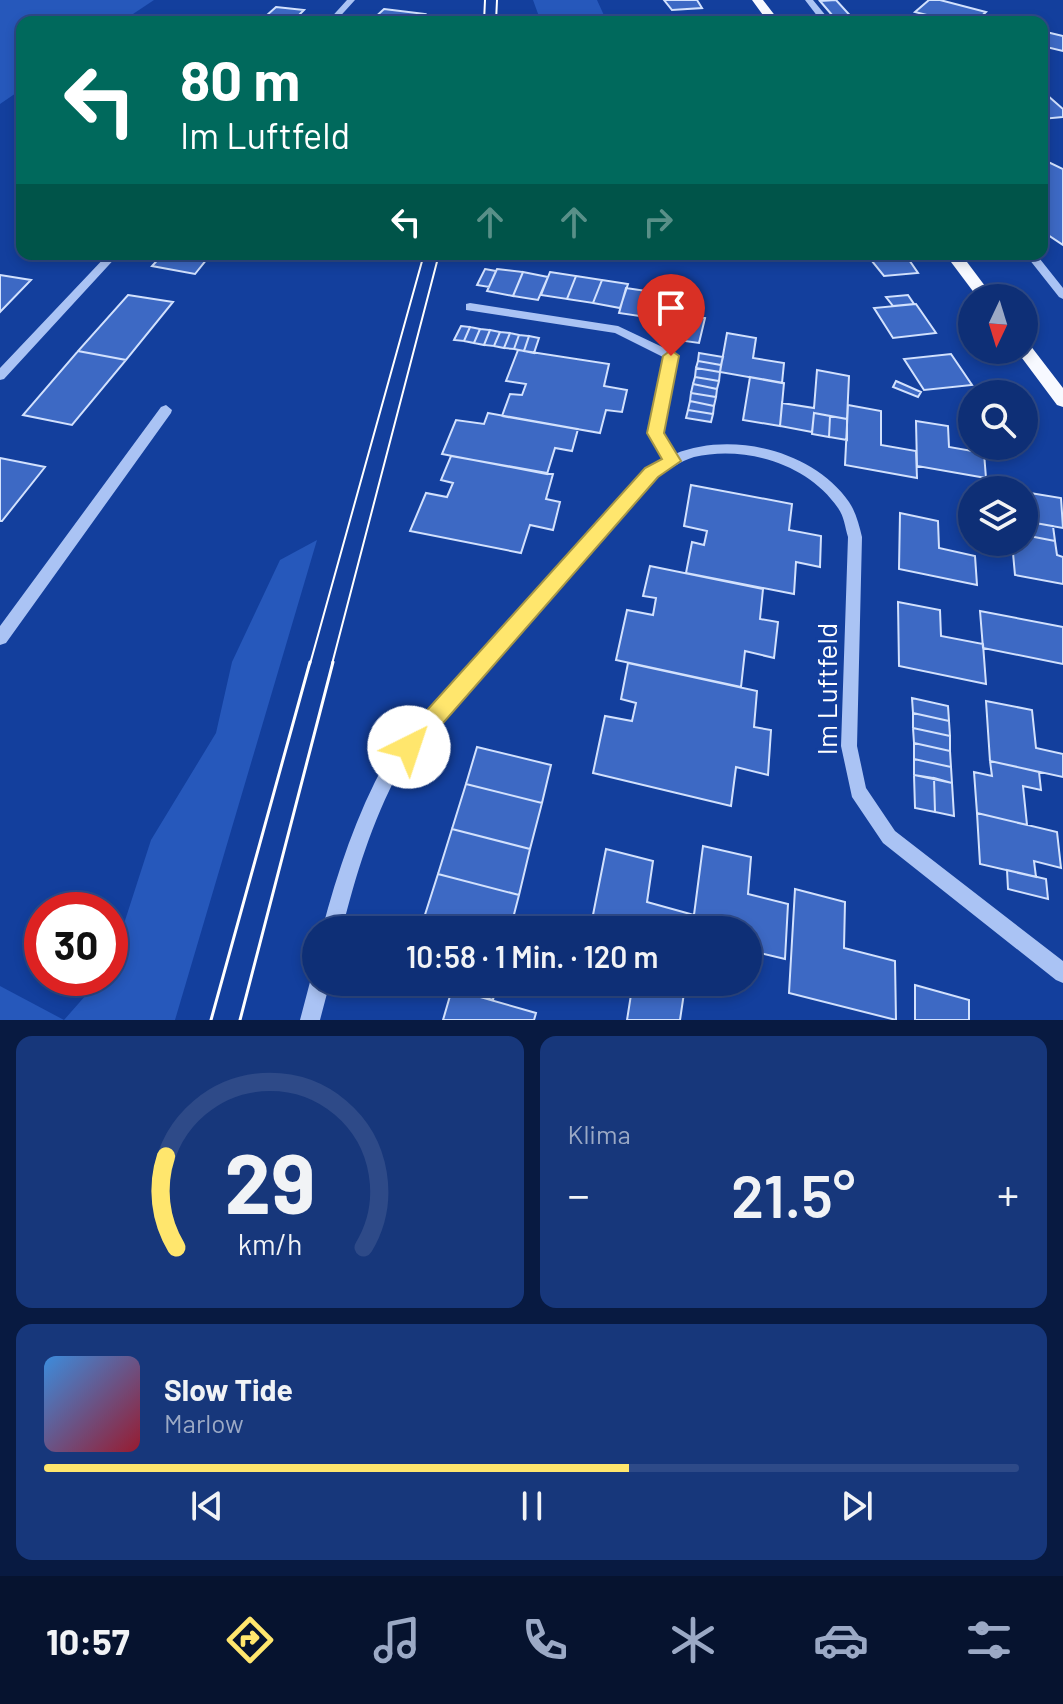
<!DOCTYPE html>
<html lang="de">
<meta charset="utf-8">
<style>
body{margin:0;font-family:Barlow,sans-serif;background:#17377b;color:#f1f3f6;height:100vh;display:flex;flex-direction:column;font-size:30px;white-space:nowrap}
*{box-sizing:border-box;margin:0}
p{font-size:26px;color:#9ba9c5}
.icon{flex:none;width:44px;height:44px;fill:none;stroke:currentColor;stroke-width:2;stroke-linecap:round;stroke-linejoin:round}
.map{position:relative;height:1020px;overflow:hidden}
.panel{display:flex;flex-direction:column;gap:16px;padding:16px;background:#081a41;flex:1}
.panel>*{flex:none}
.hud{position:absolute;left:16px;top:16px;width:1032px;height:244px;border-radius:16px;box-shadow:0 4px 12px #0003,0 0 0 2px #2e4a88;background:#00695c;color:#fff;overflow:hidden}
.needle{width:52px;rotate:184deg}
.tools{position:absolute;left:958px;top:284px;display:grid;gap:16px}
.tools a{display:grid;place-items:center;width:80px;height:80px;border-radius:50%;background:#0e2f76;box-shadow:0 4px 12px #0003,0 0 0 2px #2e4a88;font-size:40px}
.speed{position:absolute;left:24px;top:892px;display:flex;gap:16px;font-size:40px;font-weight:700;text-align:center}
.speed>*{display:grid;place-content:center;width:104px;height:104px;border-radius:50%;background:#0e2f76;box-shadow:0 4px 12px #0003,0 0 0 2px #2e4a88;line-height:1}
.speed .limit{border:12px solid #d22;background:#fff;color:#111}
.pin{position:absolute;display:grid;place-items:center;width:68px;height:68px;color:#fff;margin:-82px -34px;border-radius:50% 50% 50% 0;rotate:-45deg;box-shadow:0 0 8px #0007}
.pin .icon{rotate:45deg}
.me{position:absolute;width:88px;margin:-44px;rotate:41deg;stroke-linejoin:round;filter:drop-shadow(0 0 6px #0008)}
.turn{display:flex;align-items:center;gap:28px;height:168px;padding:0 32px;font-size:36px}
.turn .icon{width:104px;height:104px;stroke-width:2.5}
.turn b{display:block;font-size:56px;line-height:68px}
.lanes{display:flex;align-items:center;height:76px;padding:0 32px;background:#0003;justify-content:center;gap:40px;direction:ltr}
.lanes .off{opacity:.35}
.big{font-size:60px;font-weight:600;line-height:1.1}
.panel .tile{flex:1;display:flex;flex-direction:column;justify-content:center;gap:12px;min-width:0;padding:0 28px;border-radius:16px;background:#17377b}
.panel .dial{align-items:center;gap:0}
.dial svg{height:208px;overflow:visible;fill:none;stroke:#2e4a88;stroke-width:7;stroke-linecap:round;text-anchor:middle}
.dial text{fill:#f1f3f6;stroke:none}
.song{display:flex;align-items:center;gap:24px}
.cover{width:96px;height:96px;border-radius:12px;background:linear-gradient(135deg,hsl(210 70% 55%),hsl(350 70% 35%))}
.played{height:8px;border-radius:4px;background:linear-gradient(90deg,#ffe66d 60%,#2e4a88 60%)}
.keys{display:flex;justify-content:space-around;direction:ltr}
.heat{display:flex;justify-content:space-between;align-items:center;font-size:44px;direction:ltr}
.panel .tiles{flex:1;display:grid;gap:16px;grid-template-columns:1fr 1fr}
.tile:last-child{grid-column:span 2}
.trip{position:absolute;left:302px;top:916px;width:460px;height:80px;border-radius:40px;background:#0e2f76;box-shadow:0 4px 12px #0003,0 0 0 2px #2e4a88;font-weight:600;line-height:80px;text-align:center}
.dock{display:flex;height:128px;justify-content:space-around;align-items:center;background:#06132f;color:#9ba9c5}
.dock .icon{width:56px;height:56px}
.dock .active{color:#ffe66d}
.dock b{font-size:36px;color:#f1f3f6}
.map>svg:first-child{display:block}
.green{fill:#2658bb}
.building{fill:#3d69c4;stroke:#d2e1fd;stroke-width:2}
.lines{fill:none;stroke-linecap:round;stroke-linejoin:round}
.minor{fill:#aac3f4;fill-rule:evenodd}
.major{fill:#f7f9ff;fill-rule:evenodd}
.tram-far1{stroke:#fff;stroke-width:2}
.tram{stroke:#fff;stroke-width:3}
.route{fill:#ffe66d;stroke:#a69647;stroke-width:2}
.labels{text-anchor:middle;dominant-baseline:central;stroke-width:6;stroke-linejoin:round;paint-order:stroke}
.street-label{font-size:28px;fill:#fff;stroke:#133f9d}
</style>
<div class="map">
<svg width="1063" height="1020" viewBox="0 0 1063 1020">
<rect width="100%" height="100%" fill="#133f9d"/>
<path class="green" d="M0,0H154L121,22H22V89L0,104Z
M533,0H597L607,22H541Z
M317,540L175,1020H64L101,978H110V967L151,840L216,733L232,662L280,560Z
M0,986L64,1020H0Z"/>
<path class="building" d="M664,0H697L702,8L672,10Z
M836,0L856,22H838L820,1Z
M929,0H940L986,12L975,22H954L915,12Z
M276,7L304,10L295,19L266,16Z
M384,9L425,14L418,22H370Z
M1042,31L1063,36V51L1042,46Z
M1042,95H1047L1063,109V117L1042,119Z
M1042,159L1063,169V245L1042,231Z
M163,254H211L195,274L152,266Z
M888,254H905L918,273L884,276L867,255Z
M485,269L496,271L489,287L477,285Z
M497,269L523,272L513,296L487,291Z
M523,272L548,277L538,300L513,296Z
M550,272L576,276L567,299L541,295Z
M0,275L31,280L0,312Z
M576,276L602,280L593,303L567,299Z
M602,280L628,284L620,308L593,303Z
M626,288L653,292L646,317L619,313Z
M128,295L173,302L126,360L78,351Z
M908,295L914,304L893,306L886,297Z
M651,300L678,305L672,330L644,325Z
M916,304L936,333L893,338L874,308Z
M676,314L705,318L699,343L670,339Z
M461,326L470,327L464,341L454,340Z
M470,327L480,329L474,343L464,341Z
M480,329L490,330L484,345L474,343Z
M490,330L500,332L494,346L484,345Z
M500,332L510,333L504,348L494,346Z
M510,333L519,335L514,349L504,348Z
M727,333L756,338L753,358L784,363L782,383L720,372Z
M519,335L529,336L524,351L514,349Z
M529,336L539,338L534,353L524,351Z
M518,350L609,364L604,386L627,390L622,412L606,410L600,433L502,416L510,394L522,395L526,384L506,381Z
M78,351L126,360L72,425L23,415Z
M699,353L723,357L721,365L698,361Z
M951,354L972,385L924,390L904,359Z
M698,361L721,365L720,372L696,368Z
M696,368L720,372L719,381L695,377Z
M817,370L849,376L847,419L814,413L812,432L780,426L782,403L814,408Z
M695,377L719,381L717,389L693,384Z
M750,377L784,383L780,426L743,420Z
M896,381L921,392L918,397L893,387Z
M693,384L717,389L716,397L691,393Z
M691,393L716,397L714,406L690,401Z
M690,401L714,406L713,414L688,410Z
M848,405L881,411V445L916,451L917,478L845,465Z
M688,410L713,414L711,422L686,418Z
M488,413L578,429L572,451L555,448L547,474L442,454L456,420L484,424Z
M814,413L830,416L829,437L812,434Z
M830,416L847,419V440L829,437Z
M916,421L948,426L949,447L984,453L986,478L917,466Z
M451,456L553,474L546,499L560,502L553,530L530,525L521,553L410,531L426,493L447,497L453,483L441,480Z
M0,458L45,467L2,521H0Z
M691,485L792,504L789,530L821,536L820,567L796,562L794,594L686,573L692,542L704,545L707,531L684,526Z
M1024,492L1061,498L1063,528L1024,521Z
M900,513L938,521L939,548L975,556L977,585L899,569Z
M1024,521L1053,526L1055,541L1024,535Z
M1024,535L1055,541L1057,555L1063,557V584L1015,575L1012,542H1024Z
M650,566L763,589L760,619L778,622L774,658L745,651L741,687L616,660L627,610L653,615L656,598L643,596Z
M898,602L940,610L941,636L983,644L986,684L899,666Z
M980,611L1063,627V664L983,648Z
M628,663L757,691L754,727L771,730L768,775L736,767L731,806L593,773L605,716L632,721L636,703L621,699Z
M912,698L948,706L949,721L913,713Z
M986,701L1032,710L1036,748L1063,754V777L990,761Z
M913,713L949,721L950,736L913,728Z
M913,728L950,736V751L914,743Z
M914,743L950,751L951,767L914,759Z
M477,747L551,765L542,803L466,784Z
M914,759L951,767L952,783L914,775Z
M990,761L1039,772L1041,790L1023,786L1027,825L977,813L974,772L992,776Z
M914,775L934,778L935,812L915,808Z
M934,778L952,783L954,816L935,812Z
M466,784L542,803L530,849L452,829Z
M977,813L1057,832L1061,868L1034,861L1036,877L980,864Z
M452,829L530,849L519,895L438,874Z
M703,846L751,857L748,894L788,904L785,959L748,950V930H692Z
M606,849L653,861L647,902L694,915L692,930H590Z
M1007,870L1046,879L1048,899L1008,889Z
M438,874L519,895L510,930H443L422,924Z
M795,889L845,902L844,948L895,961L896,1020L789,993Z
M427,982H497L493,1000Z
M633,982L684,993L680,1020H627Z
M915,985L969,1000V1020H915Z
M452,989L536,1013L534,1020H443Z"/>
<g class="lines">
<path class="minor" d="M347,0H355L335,22H327Z
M805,0H813L831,22L771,20L767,18L771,16L818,17Z
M108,254H119L4,379L0,380V368Z
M1025,254H1036L1063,288V299L1059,297Z
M470,303L618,326L675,353L677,356L662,433L675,454C731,431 813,450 849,502C856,512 859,525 862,537L857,746L866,788L895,831L1063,961V983L1056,980L883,843L852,797L841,746L848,537C845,527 844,516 838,508C808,464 745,445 694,457C681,461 668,470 656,477L399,771C372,822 356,874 342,930H322C338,870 357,813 387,759L646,469L664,459L648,433L665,358L615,333L466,310V304Z
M166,405L172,410L171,413L6,643L0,645V626L161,407Z
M316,974V982H330L320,1020H300L310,982Z"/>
<path class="major" d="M752,0H763L780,22H768Z
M945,254H961L994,298H978Z
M1024,343L1030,345L1063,388V407L1057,405L1016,350H1024Z"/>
<path class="tram-far1" d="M484,22L485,0
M496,22L497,0
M310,664L424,254
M332,664L439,254"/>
<path class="tram" d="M211,1020L310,662
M240,1020L333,662"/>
</g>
<path class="route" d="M671,350L679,356L664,433L681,461L658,477L416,754L409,757L401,754L398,747L401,739L645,468L662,459L647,433L663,356Z"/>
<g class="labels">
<g class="street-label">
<text transform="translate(826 689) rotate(-90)">Im Luftfeld</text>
</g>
</g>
</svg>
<div class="tools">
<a><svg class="needle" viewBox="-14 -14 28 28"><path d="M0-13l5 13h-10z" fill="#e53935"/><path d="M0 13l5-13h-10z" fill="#9ba9c5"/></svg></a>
<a><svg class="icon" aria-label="search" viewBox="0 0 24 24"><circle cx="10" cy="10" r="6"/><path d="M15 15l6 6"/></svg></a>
<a><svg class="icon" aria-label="layers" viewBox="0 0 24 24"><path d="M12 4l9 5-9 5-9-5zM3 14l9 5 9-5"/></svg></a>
</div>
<div class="speed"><div class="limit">30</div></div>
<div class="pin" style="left:671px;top:356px;background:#d93025"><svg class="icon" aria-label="arrive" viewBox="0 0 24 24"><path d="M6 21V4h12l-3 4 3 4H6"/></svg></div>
<svg class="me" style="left:409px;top:747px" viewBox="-20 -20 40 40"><circle r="19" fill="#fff"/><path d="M0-13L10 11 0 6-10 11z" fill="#ffe66d"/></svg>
<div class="trip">10:58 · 1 Min. · 120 m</div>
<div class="hud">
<div class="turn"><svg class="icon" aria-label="left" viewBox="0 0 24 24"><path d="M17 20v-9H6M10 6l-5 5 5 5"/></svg><div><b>80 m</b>Im Luftfeld</div></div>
<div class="lanes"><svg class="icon" aria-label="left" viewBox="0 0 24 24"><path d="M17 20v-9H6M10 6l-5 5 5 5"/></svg><svg class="icon off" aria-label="ahead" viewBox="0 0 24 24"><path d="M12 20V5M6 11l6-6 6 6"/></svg><svg class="icon off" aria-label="ahead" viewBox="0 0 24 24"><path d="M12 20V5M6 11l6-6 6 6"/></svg><svg class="icon off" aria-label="right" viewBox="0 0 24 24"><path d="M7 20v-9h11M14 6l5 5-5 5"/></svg></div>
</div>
</div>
<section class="panel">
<div class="tiles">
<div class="tile dial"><svg viewBox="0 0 100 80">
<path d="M14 69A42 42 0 1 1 86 69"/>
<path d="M14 69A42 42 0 0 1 10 34" stroke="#ffe66d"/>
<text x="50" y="56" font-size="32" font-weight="700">29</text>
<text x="50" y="72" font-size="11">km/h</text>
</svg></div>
<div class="tile"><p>Klima</p>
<div class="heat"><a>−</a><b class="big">21.5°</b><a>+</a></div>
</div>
<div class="tile">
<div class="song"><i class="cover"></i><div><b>Slow Tide</b><p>Marlow</p></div></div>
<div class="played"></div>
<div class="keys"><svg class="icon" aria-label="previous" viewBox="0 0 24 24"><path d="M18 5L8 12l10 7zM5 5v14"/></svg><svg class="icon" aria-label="pause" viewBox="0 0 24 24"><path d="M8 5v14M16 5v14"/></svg><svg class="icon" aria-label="next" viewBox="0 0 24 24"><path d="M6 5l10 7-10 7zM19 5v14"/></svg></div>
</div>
</div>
</section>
<nav class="dock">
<b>10:57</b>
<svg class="icon active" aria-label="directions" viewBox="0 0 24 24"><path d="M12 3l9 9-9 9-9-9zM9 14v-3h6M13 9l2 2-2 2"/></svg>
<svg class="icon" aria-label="music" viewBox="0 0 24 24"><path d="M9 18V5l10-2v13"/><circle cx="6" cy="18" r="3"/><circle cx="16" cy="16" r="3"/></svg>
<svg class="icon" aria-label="phone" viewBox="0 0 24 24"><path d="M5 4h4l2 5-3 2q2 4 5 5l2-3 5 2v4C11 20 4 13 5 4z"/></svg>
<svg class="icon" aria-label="climate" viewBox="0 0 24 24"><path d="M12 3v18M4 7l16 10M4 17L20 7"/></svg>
<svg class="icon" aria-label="car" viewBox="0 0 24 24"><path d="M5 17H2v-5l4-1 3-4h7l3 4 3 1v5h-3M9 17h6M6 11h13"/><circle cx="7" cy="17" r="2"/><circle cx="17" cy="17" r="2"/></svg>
<svg class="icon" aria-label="filters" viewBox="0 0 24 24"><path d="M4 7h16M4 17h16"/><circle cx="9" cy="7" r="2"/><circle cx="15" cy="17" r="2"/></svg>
</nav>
